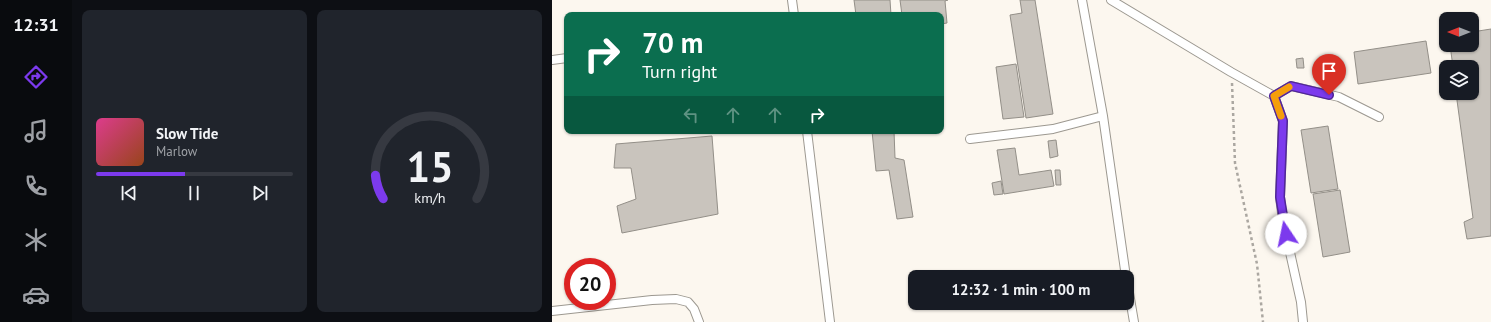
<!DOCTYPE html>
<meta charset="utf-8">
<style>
body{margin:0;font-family:"PT Sans",sans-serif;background:#20242c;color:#f1f3f6;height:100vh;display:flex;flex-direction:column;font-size:15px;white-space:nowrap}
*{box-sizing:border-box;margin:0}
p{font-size:13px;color:#9ea1a6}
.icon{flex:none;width:22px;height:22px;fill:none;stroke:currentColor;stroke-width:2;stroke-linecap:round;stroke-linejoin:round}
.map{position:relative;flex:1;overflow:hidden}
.drawer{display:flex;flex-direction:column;gap:10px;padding:10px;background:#0d0f14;width:480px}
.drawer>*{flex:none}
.banner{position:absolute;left:12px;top:12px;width:380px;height:122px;border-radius:8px;box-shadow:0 1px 3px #0004;background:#0b6e4f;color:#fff;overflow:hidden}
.needle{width:26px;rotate:270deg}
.fabs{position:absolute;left:887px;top:12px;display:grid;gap:8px}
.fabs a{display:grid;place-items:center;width:40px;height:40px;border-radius:8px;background:#171b24;box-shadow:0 1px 3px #0004;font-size:20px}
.speed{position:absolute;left:12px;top:258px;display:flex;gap:8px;font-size:20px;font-weight:700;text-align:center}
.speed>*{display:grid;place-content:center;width:52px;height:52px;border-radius:50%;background:#171b24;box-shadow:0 1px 3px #0004;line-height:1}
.speed .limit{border:6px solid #d22;background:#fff;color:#111}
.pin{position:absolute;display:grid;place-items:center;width:34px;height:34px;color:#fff;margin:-41px -17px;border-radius:50% 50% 50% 0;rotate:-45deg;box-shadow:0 0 4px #0007}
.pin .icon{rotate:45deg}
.me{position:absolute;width:44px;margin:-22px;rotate:349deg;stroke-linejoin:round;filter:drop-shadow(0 0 3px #0008)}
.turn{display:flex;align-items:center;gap:14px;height:84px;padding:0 12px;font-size:18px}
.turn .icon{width:52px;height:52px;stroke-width:2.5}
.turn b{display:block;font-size:28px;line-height:34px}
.lanes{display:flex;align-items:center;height:38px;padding:0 12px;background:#0003;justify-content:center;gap:20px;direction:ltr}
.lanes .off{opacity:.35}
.drawer .tile{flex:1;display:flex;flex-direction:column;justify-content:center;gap:6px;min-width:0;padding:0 14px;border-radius:8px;background:#20242c}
.drawer .dial{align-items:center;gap:0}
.dial svg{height:104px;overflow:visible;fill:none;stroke:#363941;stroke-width:7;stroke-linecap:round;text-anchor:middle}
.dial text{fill:#f1f3f6;stroke:none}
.song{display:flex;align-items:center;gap:12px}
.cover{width:48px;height:48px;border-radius:6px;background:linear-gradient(135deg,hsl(330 70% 55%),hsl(20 70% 35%))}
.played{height:4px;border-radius:2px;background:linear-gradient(90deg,#7c3aed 45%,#363941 45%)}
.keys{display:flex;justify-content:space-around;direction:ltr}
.drawer .tiles{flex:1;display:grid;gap:10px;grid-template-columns:repeat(2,1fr)}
.trip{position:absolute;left:356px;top:270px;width:226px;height:40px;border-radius:8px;background:#171b24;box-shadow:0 1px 3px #0004;font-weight:600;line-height:40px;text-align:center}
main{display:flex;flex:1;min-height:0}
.tab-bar{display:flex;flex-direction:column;width:72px;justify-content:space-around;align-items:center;background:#090b0e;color:#9ea1a6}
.tab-bar .icon{width:28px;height:28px}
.tab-bar .current{color:#7c3aed}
.tab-bar b{font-size:18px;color:#f1f3f6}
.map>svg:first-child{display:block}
.building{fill:#c9c4bd;stroke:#938f88}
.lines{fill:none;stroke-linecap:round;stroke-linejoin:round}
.lane-casing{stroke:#9c9890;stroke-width:10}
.path{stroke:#aba7a1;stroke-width:2.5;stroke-dasharray:3 3;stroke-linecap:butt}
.lane{stroke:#fff;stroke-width:8}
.route-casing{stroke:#51269a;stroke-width:10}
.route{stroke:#7c3aed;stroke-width:7}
.slow{stroke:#f59e0b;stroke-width:7}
</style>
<main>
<nav class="tab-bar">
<b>12:31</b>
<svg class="icon current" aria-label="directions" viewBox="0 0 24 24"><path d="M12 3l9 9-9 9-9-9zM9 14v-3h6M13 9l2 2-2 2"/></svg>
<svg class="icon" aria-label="music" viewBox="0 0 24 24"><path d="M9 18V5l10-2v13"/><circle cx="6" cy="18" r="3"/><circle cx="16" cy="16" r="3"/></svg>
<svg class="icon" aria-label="phone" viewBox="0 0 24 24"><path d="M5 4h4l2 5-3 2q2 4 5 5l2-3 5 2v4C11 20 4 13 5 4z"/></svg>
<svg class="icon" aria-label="climate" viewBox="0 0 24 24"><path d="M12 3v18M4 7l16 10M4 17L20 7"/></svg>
<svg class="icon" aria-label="car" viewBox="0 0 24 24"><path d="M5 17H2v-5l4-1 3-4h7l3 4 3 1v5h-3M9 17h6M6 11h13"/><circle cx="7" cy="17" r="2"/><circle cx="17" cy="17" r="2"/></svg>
</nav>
<section class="drawer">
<div class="tiles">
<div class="tile">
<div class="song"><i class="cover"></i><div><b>Slow Tide</b><p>Marlow</p></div></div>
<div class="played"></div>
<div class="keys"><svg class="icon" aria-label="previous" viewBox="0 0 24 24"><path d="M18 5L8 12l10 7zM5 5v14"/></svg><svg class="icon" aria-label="pause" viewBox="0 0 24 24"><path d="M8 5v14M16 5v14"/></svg><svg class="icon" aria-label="next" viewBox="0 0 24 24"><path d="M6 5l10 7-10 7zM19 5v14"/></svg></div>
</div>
<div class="tile dial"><svg viewBox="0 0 100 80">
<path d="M14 69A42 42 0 1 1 86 69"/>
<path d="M14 69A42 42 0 0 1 8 51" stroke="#7c3aed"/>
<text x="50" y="56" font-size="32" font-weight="700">15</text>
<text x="50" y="72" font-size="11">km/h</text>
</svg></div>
</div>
</section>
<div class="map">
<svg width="939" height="322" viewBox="0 0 939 322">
<rect width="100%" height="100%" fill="#fcf7ef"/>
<path class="building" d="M302,0H338L339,15H304Z
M348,0H396L393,1L395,23L389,24V15H350Z
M468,0H483L501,114L474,118L458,15L470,13Z
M939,29V236L915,239L912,222L921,218L904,93H920V67H901L898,45H920V32Z
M874,41L879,73L806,84L802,52Z
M751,58L752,68H745L744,59Z
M464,64L472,117L451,119L444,67Z
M776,126L786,189L759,193L749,130Z
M320,131H342L343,158L352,160L361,217L345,219L337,170L324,171Z
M160,136L166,214L70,233L65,206L84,199L79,168H62L64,144Z
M504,140L506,156L498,158L496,141Z
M463,148L467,175L499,170L502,186L452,194L445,150Z
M503,170H508L509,185H504Z
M449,181L451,194L442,195L440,183Z
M788,190L798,252L771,257L761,194Z"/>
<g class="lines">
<g class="lane-casing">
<path id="lane" d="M240,0L242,15
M530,0L551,116L574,277
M559,0L679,72L722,96L731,121L728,197L731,221L749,302L751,322
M0,60L15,58
M722,96L739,86L787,97L827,117
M255,131L278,322
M418,139L501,129L551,116
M575,281L582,322
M0,311L100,300L124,299L136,302L142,309L147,322"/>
</g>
<path class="path" d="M680,83L683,163L705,264L711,322"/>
<use href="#lane" class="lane"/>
</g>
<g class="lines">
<g class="route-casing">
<path id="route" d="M734,234L728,197L731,121L722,96L739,86L777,95"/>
</g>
<use href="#route" class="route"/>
<path class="slow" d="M729,116L722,96L737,87"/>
</g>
</svg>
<div class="fabs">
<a><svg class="needle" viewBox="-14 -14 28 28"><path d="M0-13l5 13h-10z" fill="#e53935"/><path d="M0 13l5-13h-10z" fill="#9ea1a6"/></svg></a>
<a><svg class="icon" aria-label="layers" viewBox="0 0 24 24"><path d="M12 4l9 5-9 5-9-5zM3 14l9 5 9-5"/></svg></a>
</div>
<div class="speed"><div class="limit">20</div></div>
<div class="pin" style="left:777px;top:95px;background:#d93025"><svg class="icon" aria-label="arrive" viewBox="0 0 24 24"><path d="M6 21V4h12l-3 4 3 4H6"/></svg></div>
<svg class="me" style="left:734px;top:234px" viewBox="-20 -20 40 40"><circle r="19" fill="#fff"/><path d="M0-13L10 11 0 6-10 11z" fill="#7c3aed"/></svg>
<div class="trip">12:32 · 1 min · 100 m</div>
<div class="banner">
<div class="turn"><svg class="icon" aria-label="right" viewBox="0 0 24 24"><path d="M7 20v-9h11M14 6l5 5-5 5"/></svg><div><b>70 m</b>Turn right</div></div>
<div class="lanes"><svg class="icon off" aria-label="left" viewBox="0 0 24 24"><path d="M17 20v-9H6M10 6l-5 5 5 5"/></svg><svg class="icon off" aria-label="ahead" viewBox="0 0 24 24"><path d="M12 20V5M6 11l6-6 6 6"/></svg><svg class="icon off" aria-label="ahead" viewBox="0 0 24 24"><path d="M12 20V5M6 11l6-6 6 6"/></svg><svg class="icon" aria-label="right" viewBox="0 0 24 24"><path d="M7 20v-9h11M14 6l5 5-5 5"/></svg></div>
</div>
</div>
</main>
